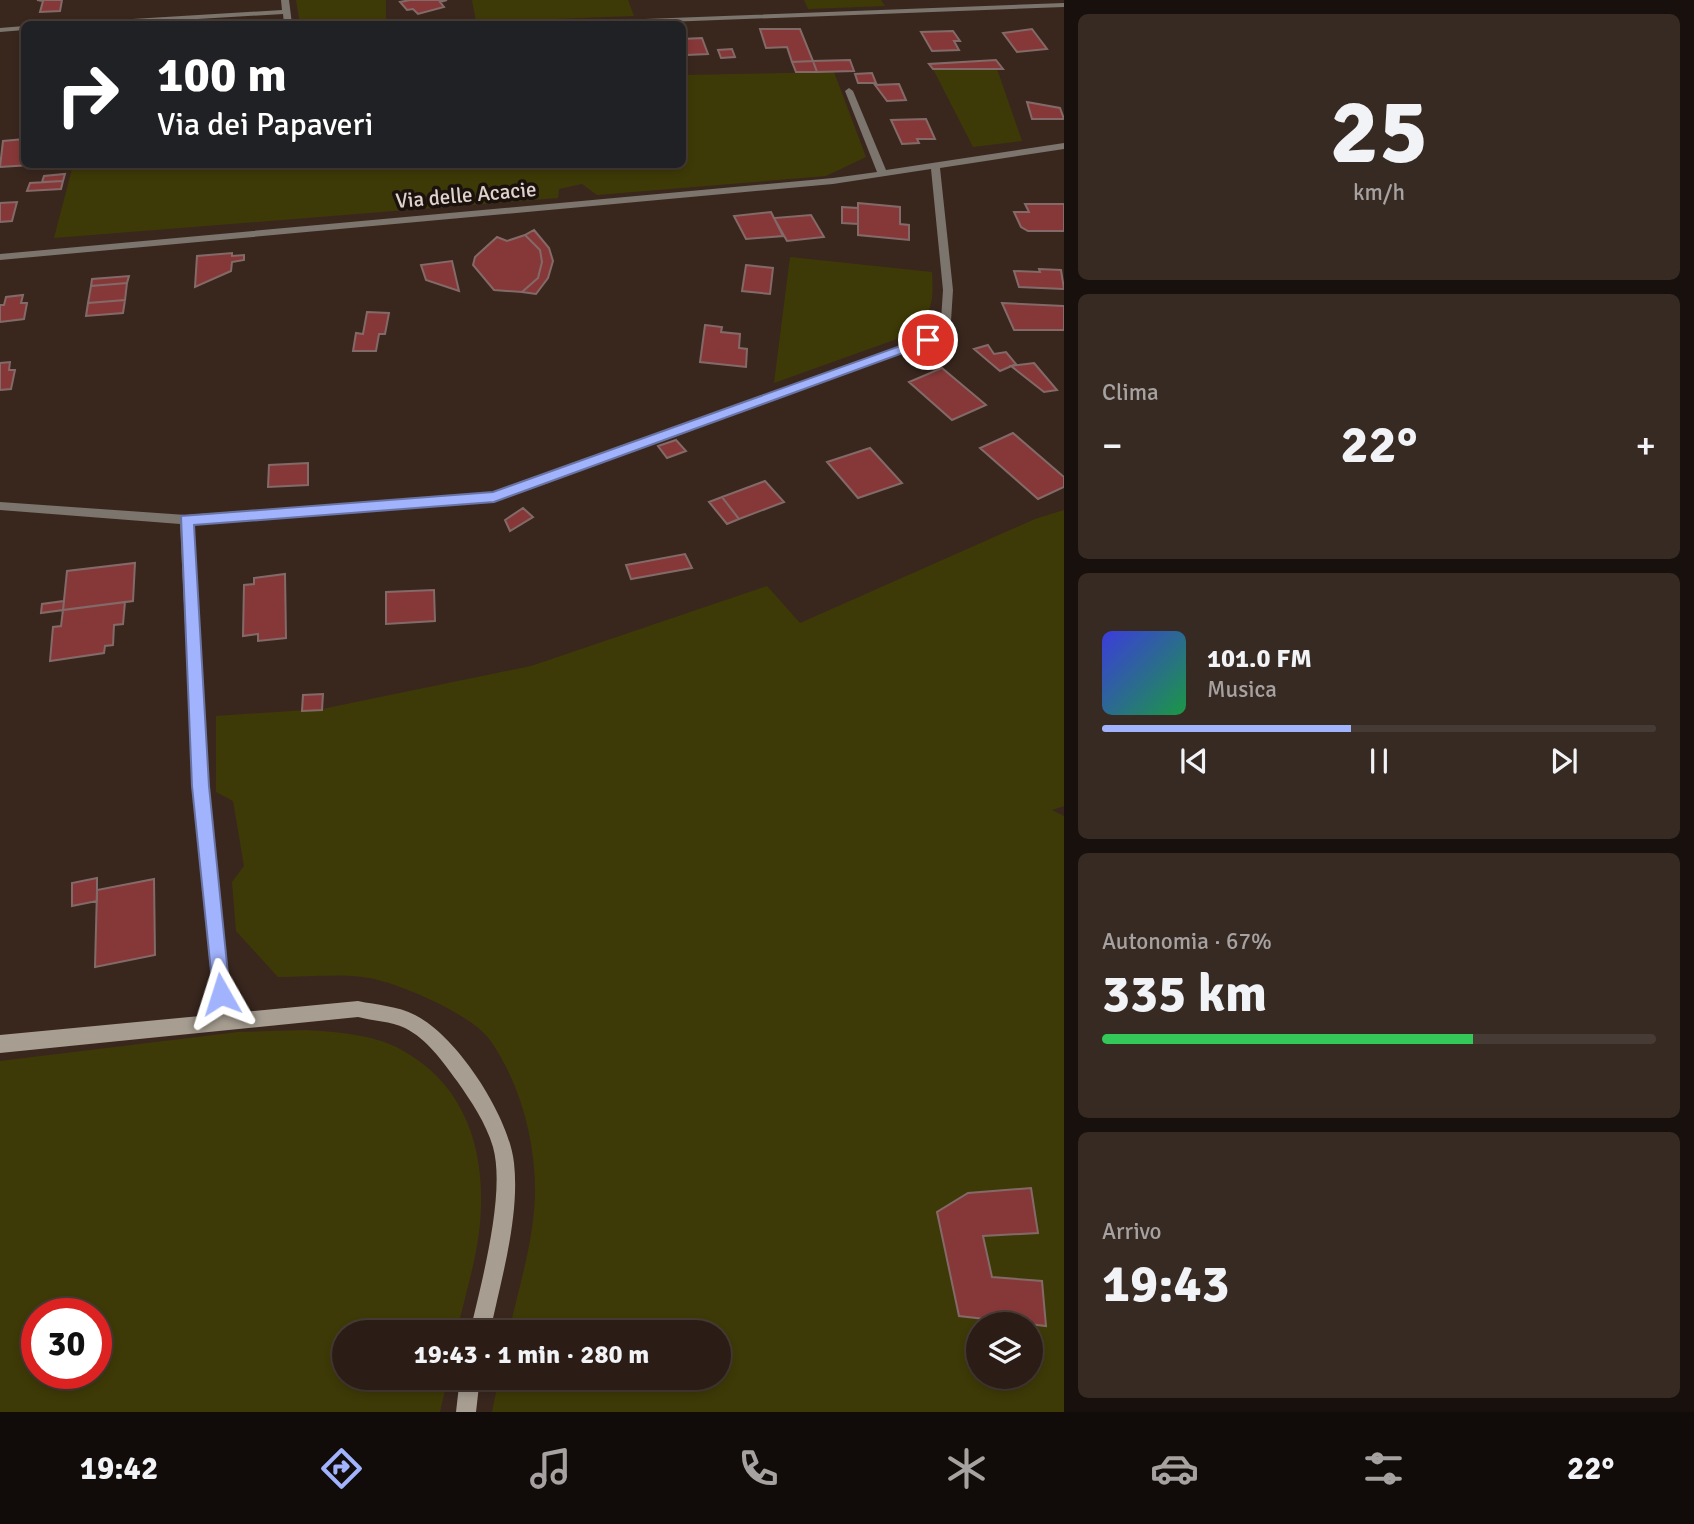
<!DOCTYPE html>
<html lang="it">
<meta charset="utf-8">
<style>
body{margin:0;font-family:Signika,sans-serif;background:#372a23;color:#f1f3f6;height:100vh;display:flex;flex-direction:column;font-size:26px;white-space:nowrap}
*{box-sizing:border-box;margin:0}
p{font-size:23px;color:#a6a2a1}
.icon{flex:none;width:38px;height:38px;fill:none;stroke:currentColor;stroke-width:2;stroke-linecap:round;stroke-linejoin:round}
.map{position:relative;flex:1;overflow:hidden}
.details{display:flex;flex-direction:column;gap:14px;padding:14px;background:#18100c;width:630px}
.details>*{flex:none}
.banner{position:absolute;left:21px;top:21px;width:665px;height:147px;border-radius:10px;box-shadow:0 4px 10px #0003,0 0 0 2px #473b35;background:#202124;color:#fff;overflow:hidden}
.buttons{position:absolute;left:966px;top:1312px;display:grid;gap:14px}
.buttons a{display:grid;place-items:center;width:77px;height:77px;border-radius:50%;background:#2b1d16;box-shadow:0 4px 10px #0003,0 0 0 2px #473b35;font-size:35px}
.speed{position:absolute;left:21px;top:1298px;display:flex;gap:14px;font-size:35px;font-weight:700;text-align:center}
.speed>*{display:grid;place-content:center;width:91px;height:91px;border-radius:50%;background:#2b1d16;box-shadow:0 4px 10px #0003,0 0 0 2px #473b35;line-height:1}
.speed .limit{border:10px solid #d22;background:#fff;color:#111}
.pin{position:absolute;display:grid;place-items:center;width:60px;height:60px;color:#fff;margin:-30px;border:4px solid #fff;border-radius:50%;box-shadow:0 2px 7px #0007}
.me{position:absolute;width:77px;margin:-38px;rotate:354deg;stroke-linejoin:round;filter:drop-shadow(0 0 5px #0008)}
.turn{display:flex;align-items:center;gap:24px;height:147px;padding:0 21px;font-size:32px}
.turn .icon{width:91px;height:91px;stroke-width:2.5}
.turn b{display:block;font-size:49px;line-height:60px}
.big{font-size:52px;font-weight:700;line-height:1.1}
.details .widget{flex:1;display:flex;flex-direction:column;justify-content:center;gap:10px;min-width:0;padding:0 24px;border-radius:10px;background:#372a23}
.details .dial{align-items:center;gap:0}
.dial b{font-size:91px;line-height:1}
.song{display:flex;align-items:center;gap:21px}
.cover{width:84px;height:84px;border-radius:10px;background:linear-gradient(135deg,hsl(240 70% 55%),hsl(140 70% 35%))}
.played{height:7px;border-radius:4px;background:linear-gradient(90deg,#a1b3fd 45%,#473b35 45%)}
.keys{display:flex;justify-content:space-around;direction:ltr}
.heat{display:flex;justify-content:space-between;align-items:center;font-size:38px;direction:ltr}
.charge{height:10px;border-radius:5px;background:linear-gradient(90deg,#34c759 67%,#473b35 0)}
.trip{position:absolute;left:332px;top:1320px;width:399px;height:70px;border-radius:35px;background:#2b1d16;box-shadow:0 4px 10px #0003,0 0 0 2px #473b35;font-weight:700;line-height:70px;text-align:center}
.dock{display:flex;height:112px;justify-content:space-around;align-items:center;background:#110c09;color:#a6a2a1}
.dock .icon{width:49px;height:49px}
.dock .on{color:#a1b3fd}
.dock b{font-size:32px;color:#f1f3f6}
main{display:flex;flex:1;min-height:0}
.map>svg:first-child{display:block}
.green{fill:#3e3a07;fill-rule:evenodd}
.building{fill:#863838;stroke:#836a68;stroke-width:2}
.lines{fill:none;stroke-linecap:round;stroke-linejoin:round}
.street{fill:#7b756d;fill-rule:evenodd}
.secondary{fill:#a79e91;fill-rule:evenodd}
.route{fill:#a1b3fd;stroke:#6974a4;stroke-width:2}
.labels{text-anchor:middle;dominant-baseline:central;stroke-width:7;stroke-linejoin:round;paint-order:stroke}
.far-street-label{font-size:21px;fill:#e0d3cd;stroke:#1b120e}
</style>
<main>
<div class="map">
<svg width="1064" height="1412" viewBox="0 0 1064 1412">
<rect width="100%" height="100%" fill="#39271e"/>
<path class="green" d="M296,0H386V24H300Z
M472,0H628L634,16L476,22Z
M804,0H881L885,6L808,9Z
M933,69H997L1022,141L973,147Z
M834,72L866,157L826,176L597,195L582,184L559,189L558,198L54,238L73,165L682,164L683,75Z
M790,257L932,272C934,303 932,315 908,335L774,383Z
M1064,510V806L1052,810L1064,816V1412H492L499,1377H719V1332H509C519,1286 535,1237 535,1191C535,1139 520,1083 490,1040C473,1015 399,983 369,978C340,973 307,977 278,977L236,931L232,882L244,866L233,801L216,792V716L322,709L531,666L767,586L800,623L1035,519ZM978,1325H1031V1377H978Z
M306,1030C337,1032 372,1034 400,1049C470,1086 488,1159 479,1232C475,1265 464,1299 457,1332H345V1377H448L440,1412H0V1061L238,1032ZM37,1314H96V1374H37Z"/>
<path class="building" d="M37,0H62L60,11L40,12L43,1Z
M410,0H447L440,2L444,7L418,14L413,9L407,10L400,2Z
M760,29H800L813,61L792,62L787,47L766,48Z
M1032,29L1047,49L1017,52L1003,33Z
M953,31L960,41H954L959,50L932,51L921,32Z
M702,38L708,54L687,55L682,39Z
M732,49L735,57L721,58L718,50Z
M850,60L854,71L817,72L813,61Z
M996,60L1003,69H933L929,64Z
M813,61L817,72H796L792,62Z
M872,73L876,83H858L855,74Z
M899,84L906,100L887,101L875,85Z
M1027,102L1060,108L1064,119H1032Z
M926,119L935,139H917L919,143L902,144L891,120Z
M24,139V164L31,165L0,167L3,141Z
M65,174L63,181L42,182L44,176Z
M63,181L61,189L27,191L30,183Z
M17,202L12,221L0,222V203Z
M858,203L900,207V224L909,225V240L858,235Z
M1025,204H1064V231H1028L1021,227L1014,212H1029Z
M842,207L858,208V224L842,223Z
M771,212L783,236L746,239L734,216Z
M811,215L824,237L787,241L774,218Z
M534,230L549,248L553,261L548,278L536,294L522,292L538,278L542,262L540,250L525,235Z
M525,235L540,250L542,262L538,278L522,292L494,290L473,265L475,257L497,237L507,241Z
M232,253V256L244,255V260L232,262L231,271L195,287L197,256Z
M452,261L459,291L426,280L421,265Z
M746,265L773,268L770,294L742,291Z
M1039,269L1061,270L1064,289L1019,287L1014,271L1040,272Z
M129,276L127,283L91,286L92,279Z
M127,283L125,300L88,303L91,286Z
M23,295L21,303H27L24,319L0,322V305H4L6,297Z
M125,300L123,313L86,316L88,303Z
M1002,303L1064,306V330H1014Z
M367,312L389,313L385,334H379L376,351H353L356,333L363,334Z
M705,325L722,327L721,332L740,334L739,348L747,349L746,367L700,362Z
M988,345L994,354L1006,352L1016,364L1000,371L974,349Z
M10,362L9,370H15L11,389L0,390V363Z
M1034,363L1057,390L1044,392L1011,366Z
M942,368L986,405L952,420L909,382Z
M1013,433L1064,477V487L1038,499L980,448Z
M676,440L686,451L667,458L658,446Z
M870,448L902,483L858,498L827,462Z
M308,463V485L268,487L269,465Z
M765,481L784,502L739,519L722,497Z
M722,497L739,519L727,524L709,502Z
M523,508L533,517L510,531L505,520Z
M685,554L692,568L631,579L626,565Z
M135,563L133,601L63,610L67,571Z
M285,574L286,638L258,641V634L243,636L244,585L254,584V578Z
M434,590L435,621L386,624V592Z
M64,601L63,610L41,613L42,604Z
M125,602L123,624L114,625L113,645L105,646L104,653L50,661L53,627L61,626L63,610Z
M323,694L322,710L302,711L303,695Z
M97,878V901L72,906V883Z
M154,879L155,955L95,967L97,890Z
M1031,1188L1038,1233L983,1236L992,1277L1042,1281L1046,1326L959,1316L937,1212L968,1193Z"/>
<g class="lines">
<path class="street" d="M281,0H289L292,24H284L283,14L114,24H79L83,22L282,10Z
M1064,3V7L614,24H562L566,22Z
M24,26V30L0,32V28Z
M849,88L853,91L886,170L1064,143V149L940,168L953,290L951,321L932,342L494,501L192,524L207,786L231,1020L229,1026L223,1028L217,1026L215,1020L193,786L180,524L0,510V502L186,515L493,493L924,338L941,320L943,290L931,169L833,184L0,260V254L833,178L877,172L845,91Z"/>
<path class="secondary" d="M358,1001C377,1005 398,1006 415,1015C457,1036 509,1116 514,1163C520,1216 501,1280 490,1332H470C481,1284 506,1193 493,1147C486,1123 471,1101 457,1081C443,1062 427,1039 405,1028C391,1021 373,1021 358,1017L0,1053V1035Z
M460,1377H480L476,1412H456Z"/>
</g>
<path class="route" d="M928,336L934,340L933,342L494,502L194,525L209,786L230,994L227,1001L221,1003L214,1001L192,786L181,516L493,492Z"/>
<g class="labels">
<g class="far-street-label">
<text transform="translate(466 195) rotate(-5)">Via delle Acacie</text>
</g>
</g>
</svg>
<div class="buttons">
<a><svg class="icon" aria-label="layers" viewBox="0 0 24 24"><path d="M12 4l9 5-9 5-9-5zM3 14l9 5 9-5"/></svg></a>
</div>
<div class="speed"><div class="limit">30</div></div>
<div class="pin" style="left:928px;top:340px;background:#d93025"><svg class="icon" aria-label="arrive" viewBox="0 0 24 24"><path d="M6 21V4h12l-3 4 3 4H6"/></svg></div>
<svg class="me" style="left:221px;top:994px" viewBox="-20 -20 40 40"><path d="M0-17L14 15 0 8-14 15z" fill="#a1b3fd" stroke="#fff" stroke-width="4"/></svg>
<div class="trip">19:43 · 1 min · 280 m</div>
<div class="banner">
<div class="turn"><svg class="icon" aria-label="right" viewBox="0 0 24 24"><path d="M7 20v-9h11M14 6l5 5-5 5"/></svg><div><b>100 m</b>Via dei Papaveri</div></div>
</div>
</div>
<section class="details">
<div class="widget dial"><b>25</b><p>km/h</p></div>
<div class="widget"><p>Clima</p>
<div class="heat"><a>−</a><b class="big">22°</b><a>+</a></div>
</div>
<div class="widget">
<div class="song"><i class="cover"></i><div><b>101.0 FM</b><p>Musica</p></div></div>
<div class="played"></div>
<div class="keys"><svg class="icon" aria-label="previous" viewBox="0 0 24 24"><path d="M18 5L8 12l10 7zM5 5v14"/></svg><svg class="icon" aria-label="pause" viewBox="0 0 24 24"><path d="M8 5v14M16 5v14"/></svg><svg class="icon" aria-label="next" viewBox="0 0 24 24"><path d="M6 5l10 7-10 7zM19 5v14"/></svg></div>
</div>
<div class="widget"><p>Autonomia · 67%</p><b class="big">335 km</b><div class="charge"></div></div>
<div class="widget"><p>Arrivo</p><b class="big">19:43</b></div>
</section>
</main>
<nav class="dock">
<b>19:42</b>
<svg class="icon on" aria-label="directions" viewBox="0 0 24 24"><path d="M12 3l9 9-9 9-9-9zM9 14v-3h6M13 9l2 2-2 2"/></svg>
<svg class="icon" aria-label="music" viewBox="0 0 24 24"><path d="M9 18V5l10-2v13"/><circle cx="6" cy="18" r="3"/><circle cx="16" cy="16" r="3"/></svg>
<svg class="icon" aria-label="phone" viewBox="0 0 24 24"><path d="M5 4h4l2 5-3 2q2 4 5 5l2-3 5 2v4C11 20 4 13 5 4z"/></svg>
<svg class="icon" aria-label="climate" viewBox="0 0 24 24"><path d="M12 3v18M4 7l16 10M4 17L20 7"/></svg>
<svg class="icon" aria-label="car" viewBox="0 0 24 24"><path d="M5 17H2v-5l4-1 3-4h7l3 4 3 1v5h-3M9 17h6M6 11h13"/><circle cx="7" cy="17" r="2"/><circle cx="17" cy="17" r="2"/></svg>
<svg class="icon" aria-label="filters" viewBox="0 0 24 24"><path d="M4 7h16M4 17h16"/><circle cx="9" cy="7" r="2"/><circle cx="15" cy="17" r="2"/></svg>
<b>22°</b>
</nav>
